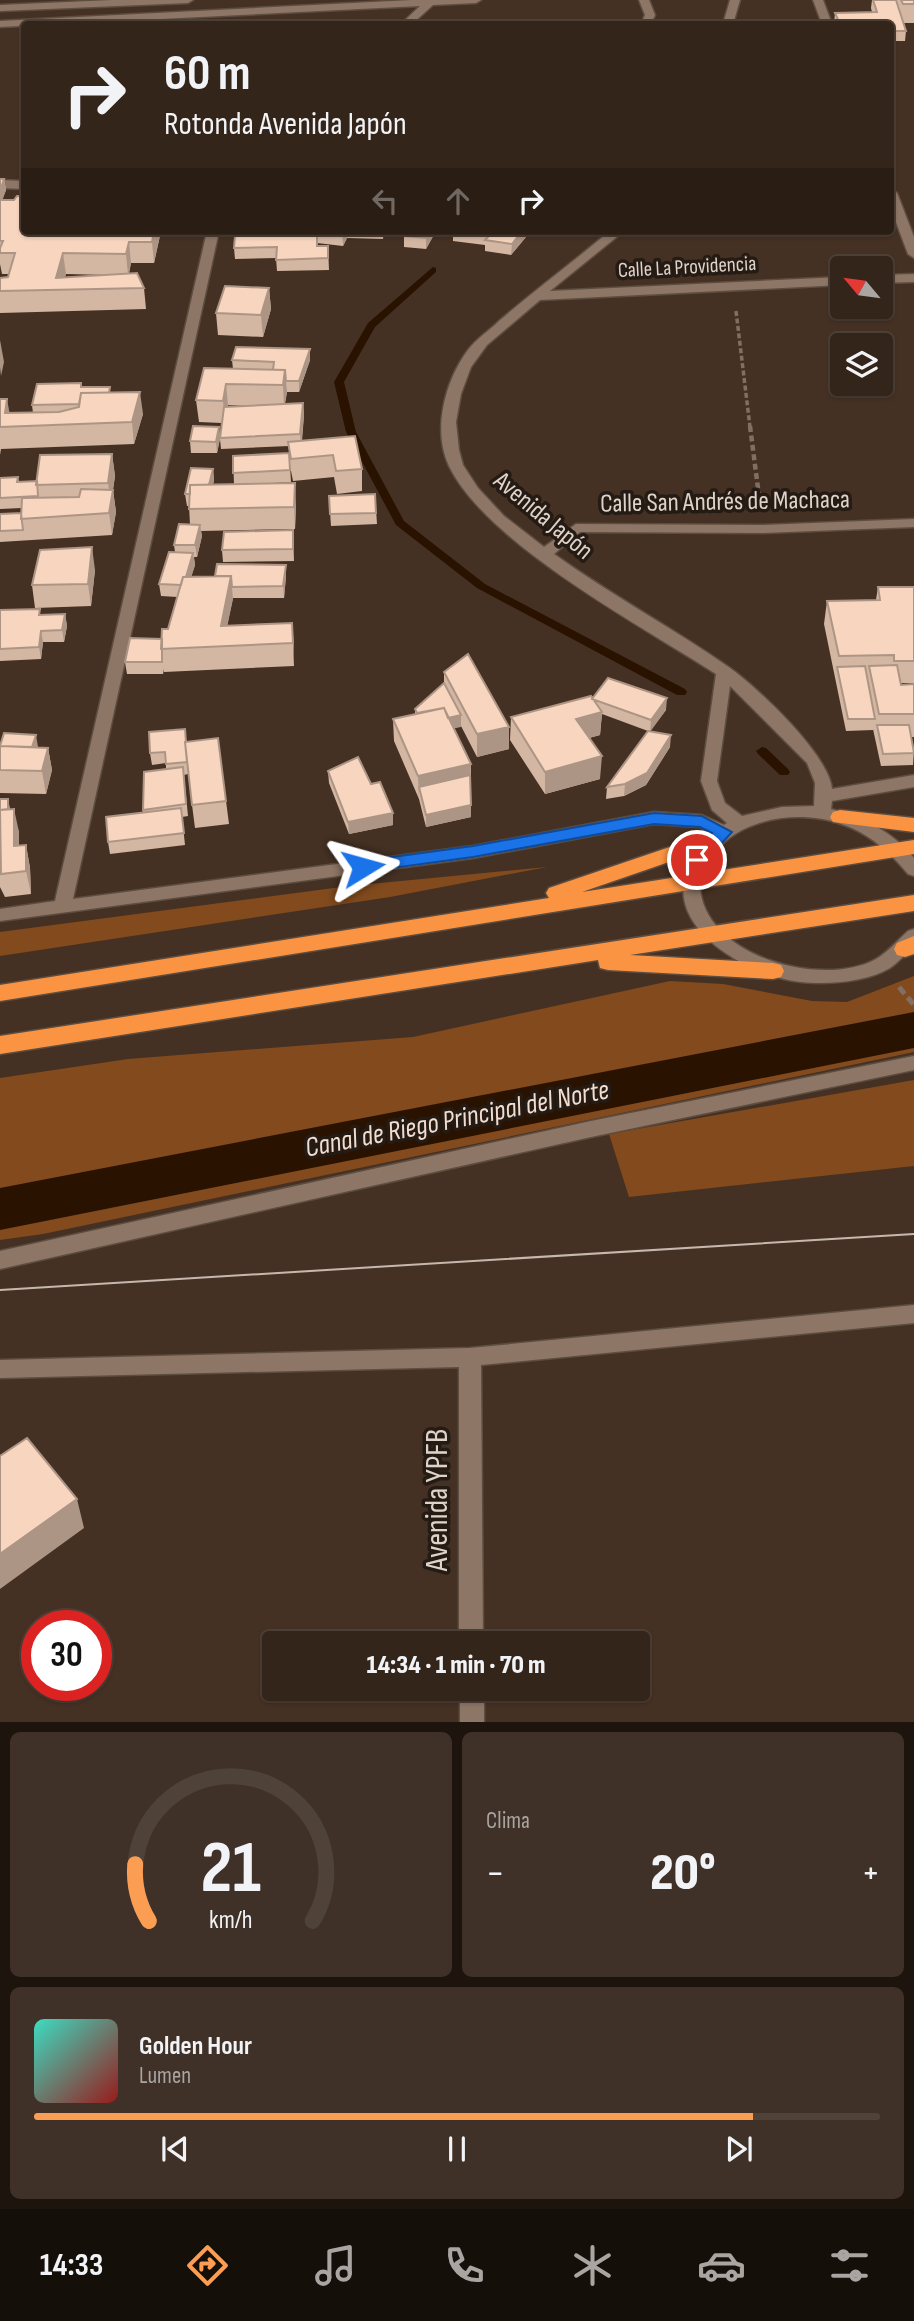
<!DOCTYPE html>
<html lang="es">
<meta charset="utf-8">
<style>
body{margin:0;font-family:"Sofia Sans Condensed",sans-serif;background:#3f3127;color:#f1f3f6;height:100vh;display:flex;flex-direction:column;font-size:26px;white-space:nowrap}
*{box-sizing:border-box;margin:0}
p{font-size:23px;color:#a9a5a2}
.icon{flex:none;width:38px;height:38px;fill:none;stroke:currentColor;stroke-width:2;stroke-linecap:round;stroke-linejoin:round}
.map{position:relative;height:1722px;overflow:hidden}
.details{display:flex;flex-direction:column;gap:10px;padding:10px;background:#1d140e;flex:1}
.details>*{flex:none}
.top-card{position:absolute;left:21px;top:21px;width:873px;height:214px;border-radius:7px;box-shadow:0 2px 5px #0004,0 0 0 2px #4e4239;background:#34251a;color:#f1f3f6;overflow:hidden}
.needle{width:46px;rotate:299deg}
.fabs{position:absolute;left:830px;top:256px;display:grid;gap:14px}
.fabs a{display:grid;place-items:center;width:63px;height:63px;border-radius:7px;background:#34251a;box-shadow:0 2px 5px #0004,0 0 0 2px #4e4239;font-size:35px}
.speed{position:absolute;left:21px;top:1610px;display:flex;gap:14px;font-size:35px;font-weight:700;text-align:center}
.speed>*{display:grid;place-content:center;width:91px;height:91px;border-radius:50%;background:#34251a;box-shadow:0 2px 5px #0004,0 0 0 2px #4e4239;line-height:1}
.speed .limit{border:10px solid #d22;background:#fff;color:#111}
.pin{position:absolute;display:grid;place-items:center;width:60px;height:60px;color:#fff;margin:-30px;border:4px solid #fff;border-radius:50%;box-shadow:0 2px 7px #0007}
.me{position:absolute;width:77px;margin:-38px;rotate:82deg;stroke-linejoin:round;filter:drop-shadow(0 0 5px #0008)}
.turn{display:flex;align-items:center;gap:24px;height:147px;padding:0 28px;font-size:32px}
.turn .icon{width:91px;height:91px;stroke-width:2.5}
.turn b{display:block;font-size:49px;line-height:60px}
.lanes{display:flex;align-items:center;height:66px;padding:0 28px;background:#0003;justify-content:center;gap:35px;direction:ltr}
.lanes .off{opacity:.35}
.big{font-size:52px;font-weight:800;line-height:1.1}
.details .card{flex:1;display:flex;flex-direction:column;justify-content:center;gap:10px;min-width:0;padding:0 24px;border-radius:10px;background:#3f3127}
.details .dial{align-items:center;gap:0}
.dial svg{height:182px;overflow:visible;fill:none;stroke:#4e4239;stroke-width:7;stroke-linecap:round;text-anchor:middle}
.dial text{fill:#f1f3f6;stroke:none}
.song{display:flex;align-items:center;gap:21px}
.cover{width:84px;height:84px;border-radius:10px;background:linear-gradient(135deg,hsl(170 70% 55%),hsl(0 70% 35%))}
.played{height:7px;border-radius:4px;background:linear-gradient(90deg,#fc9d54 85%,#4e4239 85%)}
.keys{display:flex;justify-content:space-around;direction:ltr}
.heat{display:flex;justify-content:space-between;align-items:center;font-size:38px;direction:ltr}
.details .tiles{flex:1;display:grid;gap:10px;grid-template-columns:1fr 1fr}
.card:last-child{grid-column:span 2}
.trip{position:absolute;left:262px;top:1631px;width:388px;height:70px;border-radius:7px;background:#34251a;box-shadow:0 2px 5px #0004,0 0 0 2px #4e4239;font-weight:800;line-height:70px;text-align:center}
.menu{display:flex;height:112px;justify-content:space-around;align-items:center;background:#150f0a;color:#a9a5a2}
.menu .icon{width:49px;height:49px}
.menu .selected{color:#fc9d54}
.menu b{font-size:32px;color:#f1f3f6}
.map>svg:first-child{display:block}
.green{fill:#824a1d}
.lines{fill:none;stroke-linecap:round;stroke-linejoin:round}
.stream{fill:#2a1201;fill-rule:evenodd}
.canal{fill:#2a1201;fill-rule:evenodd}
.minor-casing{stroke:#5d4d40;stroke-width:3}
.highway-casing{stroke:#5d4d40;stroke-width:3}
.path-far2{stroke:#816f63;stroke-width:3.5;stroke-dasharray:5 2.5;stroke-linecap:butt}
.path-far1{stroke:#816f63;stroke-width:4.5;stroke-dasharray:6 3.5;stroke-linecap:butt}
.path{stroke:#816f63;stroke-width:5;stroke-dasharray:9 4.5;stroke-linecap:butt}
.minor{fill:#8e7666;fill-rule:evenodd}
.highway{fill:#fb9442;fill-rule:evenodd}
.tram{stroke:#c6b8ae;stroke-width:2}
.wall{fill:#d4b7a3;fill-rule:evenodd}
.shaded-wall{fill:#ad9585}
.building{fill:#f7d5be;stroke:#ad9585;stroke-width:2}
.route{fill:#1a73e8;stroke:#114b97;stroke-width:2}
.labels{text-anchor:middle;dominant-baseline:central;stroke-width:7;stroke-linejoin:round;paint-order:stroke}
.far-street-label{font-size:21px;fill:#dfd2c9;stroke:#251b15}
.street-label{font-size:26px;fill:#dfd2c9;stroke:#251b15}
.water-label{font-size:28px;font-style:italic;fill:#f3ddcf;stroke:#251b15}
.near-street-label{font-size:32px;fill:#dfd2c9;stroke:#251b15}
</style>
<div class="map">
<svg width="914" height="1723" viewBox="0 0 914 1723">
<rect width="100%" height="100%" fill="#453123"/>
<path class="green" d="M547,867L390,897L0,956V932L349,886Z
M914,976V1014L0,1197V1078L128,1059L413,1037L670,981L723,984L812,1001L847,1002Z
M914,1037V1052L43,1234L0,1240V1220L412,1140Z
M914,1080V1166L629,1197L609,1134Z"/>
<g class="lines">
<path class="stream" d="M433,267L436,268V272L375,327L344,382L356,432L404,521L485,584L685,689L687,692L685,695H677L477,588L396,525L346,432L334,382L368,323Z
M762,747L766,748L788,769L790,772L788,775H780L758,754L756,751Z"/>
<path class="canal" d="M914,1012V1048L0,1230V1188Z"/>
<g class="minor-casing">
<path id="minor" d="M112,0H193L188,3L0,11V5Z
M412,0H481L476,3L433,5L412,24H401L420,6L0,27V21Z
M639,0H649L655,15L651,24H641L645,15Z
M730,0H740L733,24H723Z
M813,0H823L832,24H822Z
M0,180L24,181V189L0,188Z
M891,189L897,193L914,237V258L908,254L891,209Z
M207,231H219L73,899L473,846L654,812L702,815L724,825L727,823L712,810L701,781L716,674C642,626 487,544 449,466C432,430 445,381 468,350C477,338 489,331 499,321C535,290 573,262 610,231H624L550,291L842,277V285L540,300L487,345L471,367L461,394L456,422L459,450L463,465L478,488L504,516L544,547L576,524L763,525L914,519V527L763,533L580,532L554,554C611,595 673,628 730,668C758,688 829,755 832,789L914,775V787L832,801L831,809C864,818 892,831 914,858V876L908,874C890,852 869,833 841,824C797,808 727,819 707,866C705,872 700,879 700,886C703,956 822,989 876,959C887,953 898,940 908,931L914,929V946C906,953 899,962 890,968C867,982 827,985 801,982C751,977 662,929 688,869C694,854 699,843 712,833L699,827L654,824L473,858L0,921V909L55,901ZM730,686L807,763L815,783L814,806L782,807L742,816L725,803L717,781Z
M914,274V282L880,283V275Z
M914,1056V1070L591,1137L0,1269V1251L591,1121Z
M914,1305V1323L481,1365L483,1643H459V1367L0,1378V1360L470,1348Z
M460,1689H484V1723H460Z"/>
</g>
<g class="highway-casing">
<path id="highway" d="M840,810L914,818V832L833,822L830,817L833,812Z
M714,832L721,834L724,839L721,844L582,892L914,840V854L0,1001V985L549,898L546,893L549,888Z
M914,895V911L630,955L773,963L781,965L784,971L781,977L773,979L608,970L600,968L598,960L0,1054V1036Z
M914,936V954L905,957L897,955L894,949L897,943Z"/>
</g>
<path class="path-far2" d="M736,311L750,427"/>
<path class="path-far1" d="M750,426L760,504"/>
<path class="path" d="M899,987L914,1005"/>
<use href="#minor" class="minor"/>
<use href="#highway" class="highway"/>
<path class="tram" d="M0,1290L914,1234"/>
</g>
<path class="wall" d="M872,0H914V23H904L906,31L905,41H891V24H834L835,13L872,12L871,8Z
M0,179H4L6,190L2,200L24,231H161L154,263H131L129,274L144,288L146,309L0,313V278L8,277L9,274H2L0,264ZM66,274L108,275L65,277Z
M240,231H384L383,239L347,238L343,246L317,243V246H328L329,270L277,271L276,258L235,259L234,248L241,236Z
M408,231H436L426,249L404,247V236Z
M453,231H526V237L511,255L485,251V245L453,241Z
M269,288L271,309L263,337L218,335L216,313Z
M310,349V360L299,392H287L285,404L303,403L304,415L302,441L355,436L362,469V491L337,494L334,477L293,481L290,466L291,482L254,484L296,505L295,529L201,531L202,536L197,557H194L195,565L191,577L215,576L286,565V576L284,598H233L227,626L292,623L294,666L164,672V669L163,674H127L125,662L162,639L168,629L177,597L161,596L159,584L175,552L174,545L190,524L189,506H187L185,494L213,469L214,480L213,485L234,484L233,456L289,453V446L221,449L220,439L217,453H191L190,441L219,427L220,436L222,423L199,422L196,400L233,369L232,360ZM228,405L249,406L228,407Z
M82,387L111,392L143,414L134,444L1,449L0,455V399L10,413H33L32,405Z
M112,454L115,476L113,490L116,512L112,535L0,542V514L21,513L22,508L0,509V478L18,477L19,482L37,481Z
M375,494L377,524L331,526L329,496Z
M293,530L294,561L223,562L222,550Z
M95,570L91,606L35,608L32,585Z
M878,587H914V683H901V685L914,684V737H911L914,749L913,765L881,766L873,729V730L846,731L824,624L827,601L876,600Z
M0,610L41,615L65,614L67,626L64,642H43L41,659L0,661Z
M444,672L509,749L477,757L461,726L453,728L471,764V817L426,827L419,799L394,741L393,719L415,714V709L444,683Z
M593,698L666,710L650,731L670,747L646,785L624,796L606,799L607,787L648,731L602,714L600,735L589,738L600,779L545,794L510,740L511,717Z
M186,742L226,801L229,824L195,828L188,774L184,775L188,816L182,817L185,845L110,854L108,842L143,812V810L166,769V763L152,765L150,753Z
M0,745L48,748L52,770L46,794L0,793Z
M328,771L371,784L393,825L349,834L329,783Z
M0,799H8L10,809L19,832V845H26L30,868L31,894L5,897L0,887Z"/>
<path class="shaded-wall" d="M4,179L6,190L0,207V191Z
M154,231H161L154,263L152,242Z
M342,231H346L347,238L343,246Z
M430,231H436L426,249V238Z
M522,231H526V237L511,255L512,244Z
M129,242L131,263L128,275L126,254Z
M63,253L66,274L61,290L56,278Z
M269,288L271,309L263,337L261,315Z
M0,340L4,362L1,376L0,367Z
M310,349V360L299,392V381Z
M285,370L287,392L284,407L283,385Z
M226,384L228,405L225,423L223,401Z
M140,392L143,414L134,444L132,422Z
M7,399L11,421L5,413Z
M303,403L304,415L301,446L300,434Z
M219,427L220,438L217,453L216,442Z
M112,454L115,476L112,495L113,490L116,512L112,535L109,513L111,503L108,483Z
M213,469L214,480L208,506L207,495Z
M295,483L296,505L295,529L294,507Z
M200,525L202,536L197,557L195,545Z
M92,547L95,570L91,606L88,584Z
M193,553L195,565L185,597L184,585Z
M286,565V576L284,598L283,586Z
M231,576L233,599L223,646L221,626Z
M65,614L67,626L64,642L62,630Z
M292,623L294,646V666L293,643Z
M41,631L43,642L41,659L39,647Z
M667,698L666,710L650,732L651,720Z
M602,712L600,735L575,742L576,719Z
M461,715V727L422,735V723Z
M509,727V749L477,757V734Z
M36,735L38,747L29,757Z
M671,735L670,747L646,785L624,796L625,784Z
M48,748L52,770L46,794L42,771Z
M602,756L600,779L545,794V772Z
M471,764L470,787H419V799L418,776Z
M471,805V817L426,827V815Z
M14,809L19,832V869L14,846Z
M393,813V825L349,834L348,822Z
M26,845L30,868L31,894L26,871Z
M77,1499L84,1528L0,1589V1554Z"/>
<path class="building" d="M873,0H896L906,31H891V24H840L835,13L877,12Z
M901,0H914V4H903Z
M0,179H4L0,191Z
M17,196H24V231H154L152,242H129L126,254L63,253L56,278L137,273L144,288L0,291V278L8,277L15,253H0V248L3,241H0V200H14Z
M408,231H430L426,238L404,236Z
M459,231H522L512,244L485,240L490,235Z
M317,234V246H328V258L276,260L277,247L234,248L235,236Z
M225,286L269,288L261,315L216,313Z
M236,347L310,349L299,381H286L285,370H273L274,362L232,360Z
M204,368L285,370L283,385L226,384L223,401L196,400Z
M81,383V387H110L109,393H81L79,404L32,405L37,384Z
M140,392L132,422L0,427V399H7L5,413L59,412L79,407L81,393Z
M303,403L300,434L220,438L224,407Z
M193,426L219,427L216,442L190,441Z
M355,436L362,469L336,471L333,455L291,459L288,442Z
M289,453L290,470L233,473V456Z
M112,454L108,483L36,485L40,455Z
M191,468L213,469L209,485H190V494H185Z
M18,477L17,482L37,481L38,496L0,498V478Z
M295,483L294,507L189,509L190,485Z
M81,489L113,490L109,513L21,519L22,498L79,497Z
M375,494L376,513L330,514L329,496Z
M21,513L23,530L0,531V514Z
M179,524L200,525L195,545H174Z
M293,530V549L222,550L224,532Z
M92,547L88,584L32,585L40,550Z
M169,552L193,553L186,577H183L181,585L159,584Z
M217,564L286,565L283,586L232,587L231,576H215Z
M231,576L221,626L292,623L293,643L161,649L162,629H168L183,577Z
M878,587H914V661H894V655L839,656L827,601L880,600Z
M40,609L39,615L65,614L62,630L41,631L39,647L0,649V610Z
M130,638L162,639V662H125Z
M468,654L509,727L477,734L444,672Z
M897,665L901,685L914,684V714H879L869,666Z
M865,666L875,719H848L837,667Z
M608,678L667,698L651,720L592,699Z
M444,683L461,715L448,718L444,708L417,713L415,709Z
M591,696L602,712L576,719L602,756L545,772L511,717Z
M444,708L471,764L418,776L393,719Z
M877,725H909L914,753L883,754Z
M185,729L186,742H185L187,762L166,764L165,752L150,753L149,732Z
M648,731L671,735L647,773L625,784L607,787Z
M4,733L36,735L32,747L0,746Z
M218,738L226,801L192,805L185,742Z
M0,746L48,748L42,771L0,770Z
M358,757L371,784L380,782L393,813L348,822L328,771Z
M183,767L186,804L143,810L144,772Z
M470,775L471,805L426,815L419,787Z
M0,799H8V809L0,810Z
M181,808L184,833L108,842L106,817Z
M14,809V846L26,845V871L1,874L0,810Z
M27,1438L77,1499L0,1554V1456Z"/>
<path class="route" d="M654,813L702,816L732,832L703,864L697,866L689,860L712,833L700,827L654,824L473,857L363,872L355,867L363,861L473,846Z"/>
<g class="labels">
<g class="far-street-label">
<text transform="translate(687 267) rotate(-3)">Calle La Providencia</text>
</g>
<g class="street-label">
<text transform="translate(725 502) rotate(-1)">Calle San Andrés de Machaca</text>
<text transform="translate(543 516) rotate(40)">Avenida Japón</text>
</g>
<g class="water-label">
<text transform="translate(457 1119) rotate(-11)">Canal de Riego Principal del Norte</text>
</g>
<g class="near-street-label">
<text transform="translate(437 1500) rotate(-90)">Avenida YPFB</text>
</g>
</g>
</svg>
<div class="fabs">
<a><svg class="needle" viewBox="-14 -14 28 28"><path d="M0-13l5 13h-10z" fill="#e53935"/><path d="M0 13l5-13h-10z" fill="#a9a5a2"/></svg></a>
<a><svg class="icon" aria-label="layers" viewBox="0 0 24 24"><path d="M12 4l9 5-9 5-9-5zM3 14l9 5 9-5"/></svg></a>
</div>
<div class="speed"><div class="limit">30</div></div>
<div class="pin" style="left:697px;top:860px;background:#d93025"><svg class="icon" aria-label="arrive" viewBox="0 0 24 24"><path d="M6 21V4h12l-3 4 3 4H6"/></svg></div>
<svg class="me" style="left:363px;top:867px" viewBox="-20 -20 40 40"><path d="M0-17L14 15 0 8-14 15z" fill="#1a73e8" stroke="#fff" stroke-width="4"/></svg>
<div class="trip">14:34 · 1 min · 70 m</div>
<div class="top-card">
<div class="turn"><svg class="icon" aria-label="right" viewBox="0 0 24 24"><path d="M7 20v-9h11M14 6l5 5-5 5"/></svg><div><b>60 m</b>Rotonda Avenida Japón</div></div>
<div class="lanes"><svg class="icon off" aria-label="left" viewBox="0 0 24 24"><path d="M17 20v-9H6M10 6l-5 5 5 5"/></svg><svg class="icon off" aria-label="ahead" viewBox="0 0 24 24"><path d="M12 20V5M6 11l6-6 6 6"/></svg><svg class="icon" aria-label="right" viewBox="0 0 24 24"><path d="M7 20v-9h11M14 6l5 5-5 5"/></svg></div>
</div>
</div>
<section class="details">
<div class="tiles">
<div class="card dial"><svg viewBox="0 0 100 80">
<path d="M14 69A42 42 0 1 1 86 69"/>
<path d="M14 69A42 42 0 0 1 8 44" stroke="#fc9d54"/>
<text x="50" y="56" font-size="32" font-weight="700">21</text>
<text x="50" y="72" font-size="11">km/h</text>
</svg></div>
<div class="card"><p>Clima</p>
<div class="heat"><a>−</a><b class="big">20°</b><a>+</a></div>
</div>
<div class="card">
<div class="song"><i class="cover"></i><div><b>Golden Hour</b><p>Lumen</p></div></div>
<div class="played"></div>
<div class="keys"><svg class="icon" aria-label="previous" viewBox="0 0 24 24"><path d="M18 5L8 12l10 7zM5 5v14"/></svg><svg class="icon" aria-label="pause" viewBox="0 0 24 24"><path d="M8 5v14M16 5v14"/></svg><svg class="icon" aria-label="next" viewBox="0 0 24 24"><path d="M6 5l10 7-10 7zM19 5v14"/></svg></div>
</div>
</div>
</section>
<nav class="menu">
<b>14:33</b>
<svg class="icon selected" aria-label="directions" viewBox="0 0 24 24"><path d="M12 3l9 9-9 9-9-9zM9 14v-3h6M13 9l2 2-2 2"/></svg>
<svg class="icon" aria-label="music" viewBox="0 0 24 24"><path d="M9 18V5l10-2v13"/><circle cx="6" cy="18" r="3"/><circle cx="16" cy="16" r="3"/></svg>
<svg class="icon" aria-label="phone" viewBox="0 0 24 24"><path d="M5 4h4l2 5-3 2q2 4 5 5l2-3 5 2v4C11 20 4 13 5 4z"/></svg>
<svg class="icon" aria-label="climate" viewBox="0 0 24 24"><path d="M12 3v18M4 7l16 10M4 17L20 7"/></svg>
<svg class="icon" aria-label="car" viewBox="0 0 24 24"><path d="M5 17H2v-5l4-1 3-4h7l3 4 3 1v5h-3M9 17h6M6 11h13"/><circle cx="7" cy="17" r="2"/><circle cx="17" cy="17" r="2"/></svg>
<svg class="icon" aria-label="filters" viewBox="0 0 24 24"><path d="M4 7h16M4 17h16"/><circle cx="9" cy="7" r="2"/><circle cx="15" cy="17" r="2"/></svg>
</nav>
